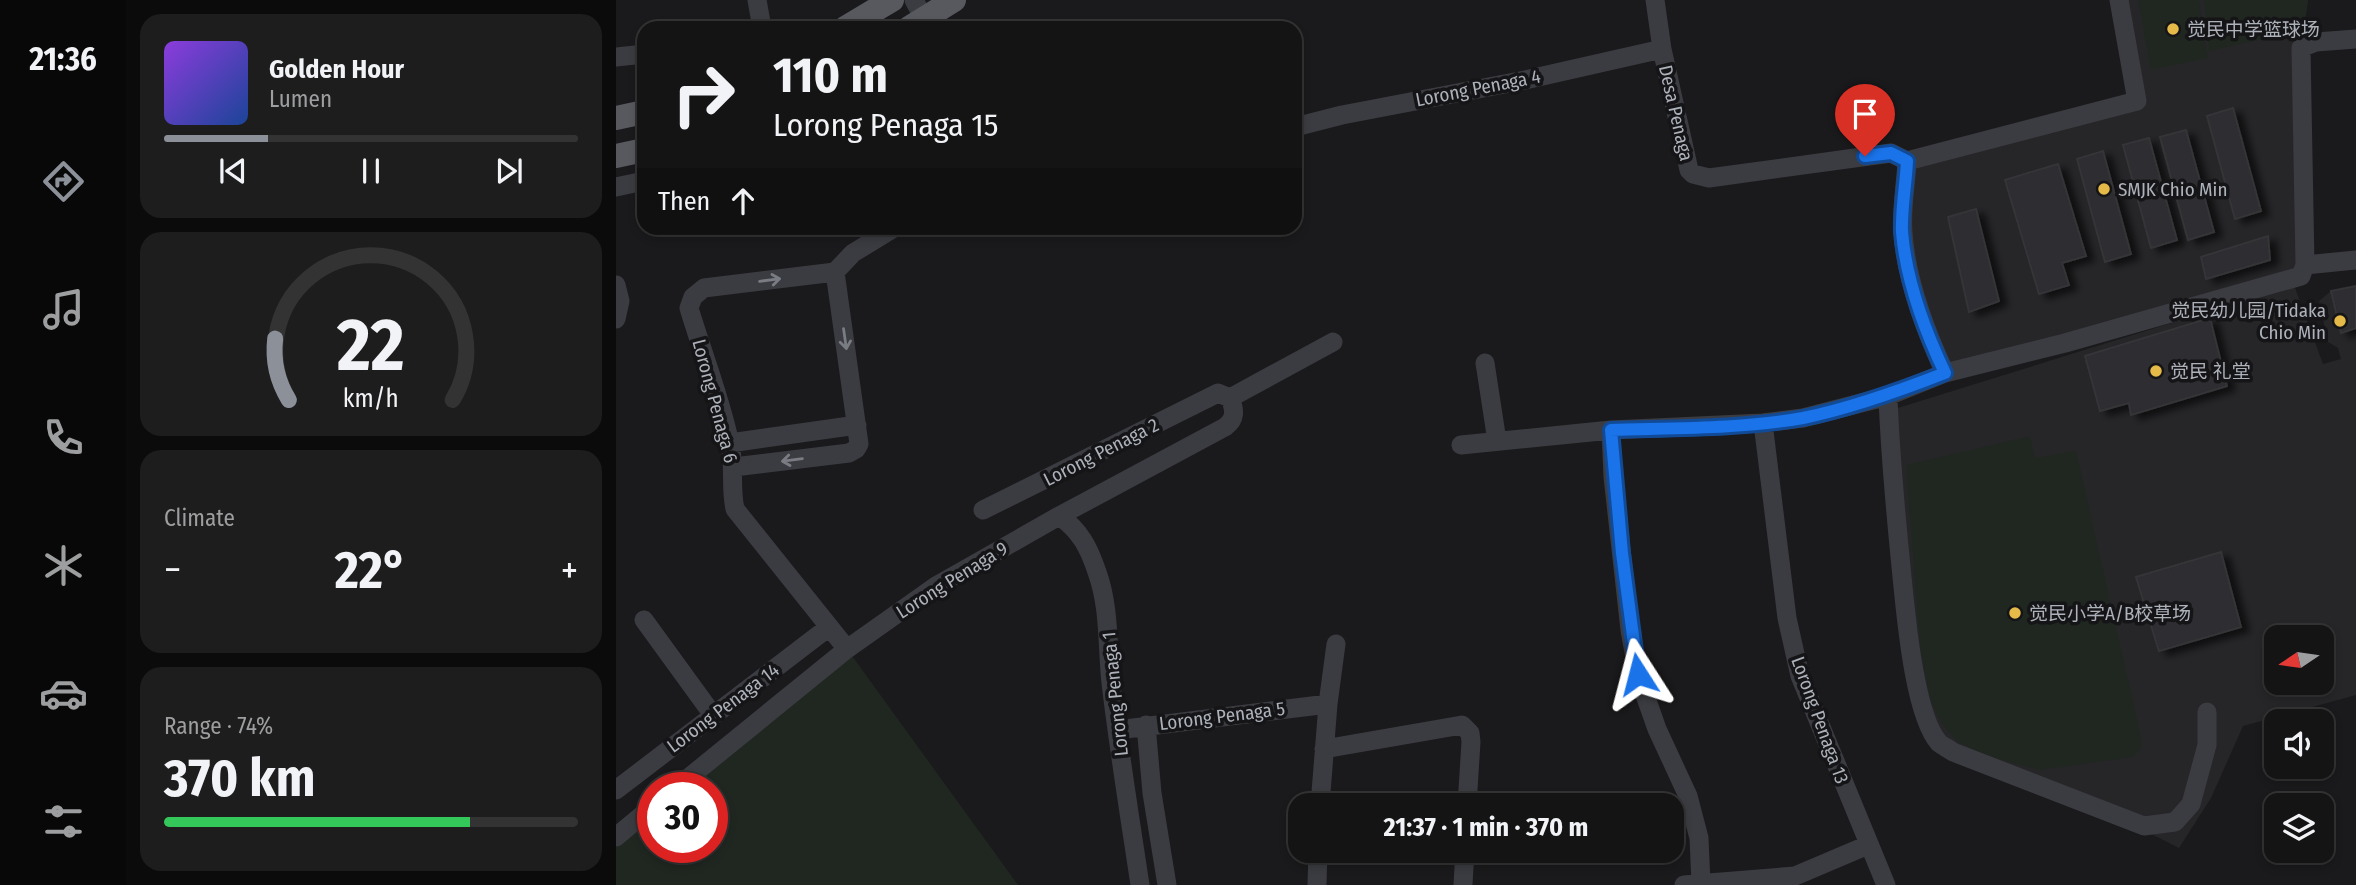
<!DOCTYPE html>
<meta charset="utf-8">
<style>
body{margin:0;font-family:"Fira Sans Condensed","Noto Sans SC",sans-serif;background:#1d1d1e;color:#f1f3f6;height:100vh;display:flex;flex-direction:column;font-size:26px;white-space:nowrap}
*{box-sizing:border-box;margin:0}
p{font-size:23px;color:#9d9ea0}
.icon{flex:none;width:38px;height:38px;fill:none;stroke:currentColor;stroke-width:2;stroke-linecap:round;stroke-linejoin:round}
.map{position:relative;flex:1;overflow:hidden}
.drawer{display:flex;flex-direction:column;gap:14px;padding:14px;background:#0b0b0c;width:490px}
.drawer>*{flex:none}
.hud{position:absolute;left:21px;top:21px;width:665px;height:214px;border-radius:21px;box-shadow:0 4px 10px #0003,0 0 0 2px #333334;background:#141415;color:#f1f3f6;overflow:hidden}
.needle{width:46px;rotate:257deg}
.fabs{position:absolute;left:1648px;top:625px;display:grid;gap:14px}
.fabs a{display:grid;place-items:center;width:70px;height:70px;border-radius:14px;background:#141415;box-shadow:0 4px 10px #0003,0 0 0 2px #333334;font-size:35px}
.speed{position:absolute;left:21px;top:772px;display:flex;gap:14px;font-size:35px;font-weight:700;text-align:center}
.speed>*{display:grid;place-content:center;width:91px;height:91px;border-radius:50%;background:#141415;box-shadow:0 4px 10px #0003,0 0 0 2px #333334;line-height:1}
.speed .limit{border:10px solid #d22;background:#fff;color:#111}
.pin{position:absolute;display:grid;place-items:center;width:60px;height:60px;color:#fff;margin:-72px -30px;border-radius:50% 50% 50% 0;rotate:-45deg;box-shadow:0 0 7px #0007}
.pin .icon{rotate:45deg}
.me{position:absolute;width:77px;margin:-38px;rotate:351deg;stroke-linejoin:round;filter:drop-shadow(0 0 5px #0008)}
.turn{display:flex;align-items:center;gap:24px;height:147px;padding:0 21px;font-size:32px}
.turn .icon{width:91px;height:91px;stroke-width:2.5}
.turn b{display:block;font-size:49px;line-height:60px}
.then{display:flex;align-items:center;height:66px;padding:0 21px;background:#0003;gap:14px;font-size:26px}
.big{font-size:52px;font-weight:700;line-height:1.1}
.drawer .card{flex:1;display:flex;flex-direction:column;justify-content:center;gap:10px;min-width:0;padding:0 24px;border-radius:21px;background:#1d1d1e}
.drawer .dial{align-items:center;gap:0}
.dial svg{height:182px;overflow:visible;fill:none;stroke:#333334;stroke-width:7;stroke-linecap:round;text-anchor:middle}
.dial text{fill:#f1f3f6;stroke:none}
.song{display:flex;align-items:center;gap:21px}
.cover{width:84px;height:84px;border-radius:10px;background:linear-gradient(135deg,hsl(270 70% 55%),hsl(220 70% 35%))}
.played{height:7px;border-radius:4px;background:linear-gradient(90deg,#8c9099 25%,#333334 25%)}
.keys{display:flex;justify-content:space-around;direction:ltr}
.heat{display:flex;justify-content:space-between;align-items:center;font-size:38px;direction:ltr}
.charge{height:10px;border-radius:5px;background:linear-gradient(90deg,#34c759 74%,#333334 0)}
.trip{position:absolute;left:672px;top:793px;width:396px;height:70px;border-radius:21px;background:#141415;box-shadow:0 4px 10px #0003,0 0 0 2px #333334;font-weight:700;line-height:70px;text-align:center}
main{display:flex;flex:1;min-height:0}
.tabs{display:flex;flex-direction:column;width:126px;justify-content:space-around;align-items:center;background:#080808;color:#9d9ea0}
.tabs .icon{width:49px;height:49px}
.tabs .current{color:#8c9099}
.tabs b{font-size:32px;color:#f1f3f6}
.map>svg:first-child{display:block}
.built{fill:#262629;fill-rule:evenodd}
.green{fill:#202721}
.building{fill:#2d2d30;stroke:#343438;stroke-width:2;filter:url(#shadow)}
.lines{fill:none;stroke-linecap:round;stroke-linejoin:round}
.minor{stroke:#3b3c41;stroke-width:19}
.major{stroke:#57595f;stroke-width:24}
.oneway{stroke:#7a7c84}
.route-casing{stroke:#114b97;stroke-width:18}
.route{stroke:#1a73e8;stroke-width:12}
.poi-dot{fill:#e5ba49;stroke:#151517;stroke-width:2.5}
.labels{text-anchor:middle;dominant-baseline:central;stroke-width:7;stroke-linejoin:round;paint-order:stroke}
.poi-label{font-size:19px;fill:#adb1ba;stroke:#151517;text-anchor:start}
.street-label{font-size:19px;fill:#adb1ba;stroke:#151517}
</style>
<main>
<nav class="tabs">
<b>21:36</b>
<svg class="icon current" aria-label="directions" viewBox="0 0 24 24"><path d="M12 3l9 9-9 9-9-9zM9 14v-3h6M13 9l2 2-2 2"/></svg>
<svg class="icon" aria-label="music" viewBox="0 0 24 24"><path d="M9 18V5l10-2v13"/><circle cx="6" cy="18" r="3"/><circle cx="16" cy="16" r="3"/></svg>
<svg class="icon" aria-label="phone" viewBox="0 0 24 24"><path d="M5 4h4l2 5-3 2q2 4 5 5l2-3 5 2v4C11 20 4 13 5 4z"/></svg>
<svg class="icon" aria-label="climate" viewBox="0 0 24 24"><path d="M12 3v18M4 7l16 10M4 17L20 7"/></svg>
<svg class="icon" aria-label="car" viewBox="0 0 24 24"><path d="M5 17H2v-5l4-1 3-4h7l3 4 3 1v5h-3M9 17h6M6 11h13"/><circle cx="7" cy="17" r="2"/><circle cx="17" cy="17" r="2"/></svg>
<svg class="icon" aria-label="filters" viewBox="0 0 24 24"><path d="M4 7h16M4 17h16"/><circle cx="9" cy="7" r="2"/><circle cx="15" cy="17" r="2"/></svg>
</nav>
<section class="drawer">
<div class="card">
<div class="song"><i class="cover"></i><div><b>Golden Hour</b><p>Lumen</p></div></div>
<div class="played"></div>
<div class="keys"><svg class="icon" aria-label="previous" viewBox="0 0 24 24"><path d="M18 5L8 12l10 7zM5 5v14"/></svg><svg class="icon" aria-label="pause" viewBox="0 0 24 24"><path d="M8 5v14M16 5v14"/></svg><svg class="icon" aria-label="next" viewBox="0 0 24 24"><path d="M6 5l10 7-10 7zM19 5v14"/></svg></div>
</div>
<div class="card dial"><svg viewBox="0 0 100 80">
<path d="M14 69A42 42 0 1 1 86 69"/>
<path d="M14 69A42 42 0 0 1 8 42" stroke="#8c9099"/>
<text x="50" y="56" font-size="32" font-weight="700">22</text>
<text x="50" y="72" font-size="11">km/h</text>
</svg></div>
<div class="card"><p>Climate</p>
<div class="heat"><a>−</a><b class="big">22°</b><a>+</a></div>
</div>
<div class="card"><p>Range · 74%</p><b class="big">370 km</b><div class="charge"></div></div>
</section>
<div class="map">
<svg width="1740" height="885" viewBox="0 0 1740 885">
<defs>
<filter id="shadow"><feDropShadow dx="8" dy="4.5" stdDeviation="3.5" flood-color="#0009"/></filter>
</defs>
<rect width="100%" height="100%" fill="#1a1a1c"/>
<path class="built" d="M1503,0H1692L1685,48L1689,265L1677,278L1329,373L1299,297L1291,161L1521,101Z
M1678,285L1707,364L1725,359L1722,348L1712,342L1703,301L1715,291L1740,286V695L1627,726L1595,798L1563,848L1488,810L1337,752L1313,721L1272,411ZM1661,637H1706V682H1661Z"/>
<path class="green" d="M1522,0H1583L1592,58L1535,70Z
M1588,0H1692L1688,30L1593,51Z
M1414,436L1419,458L1460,451L1526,741L1524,750L1517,757L1424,770L1370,756L1341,741L1324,721L1314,698L1304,646L1290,465Z
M231,649L402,885H0V837L37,806V847H96V788L60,787Z"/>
<path class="building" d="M1617,108L1645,211L1619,219L1591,116Z
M1570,130L1598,232L1572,240L1544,137Z
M1533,138L1561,240L1535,248L1507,145Z
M1487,151L1515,254L1489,262L1461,159Z
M1442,164L1470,256L1446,263L1453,285L1423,294L1389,180Z
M1360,209L1383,301L1353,312L1332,217Z
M1652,236L1654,260L1590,279L1585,257Z
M1740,286V328L1725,333L1715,291Z
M1594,318L1611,386L1515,415L1513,403L1484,411L1469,356Z
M1605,552L1625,627L1543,651L1520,577Z"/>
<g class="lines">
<path class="minor" d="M141,0L146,28
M298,0L313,28
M1039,0L1046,49L1073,170L1077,174L1093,178L1275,153L1291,161
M0,57L28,54
M679,127L726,115L909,80L1046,49
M1291,161L1521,101L1503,0
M1291,161C1290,184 1285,209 1287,232C1290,280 1309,330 1329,373
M0,187L28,181
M1689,265L1740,260
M219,272L88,288L77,297L73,308C86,352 105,399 114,444C119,466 114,487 119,509L231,649
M219,272L237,253L278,228
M0,285L4,301L0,319
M869,363L881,441
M1272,396C1274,457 1280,516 1286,577C1290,615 1298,715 1323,743C1327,746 1333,749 1337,752L1528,826L1559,822L1575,804L1591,745V712
M614,398L717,342
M1147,423L1171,618L1184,676L1270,885
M995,430L997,477L1014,630L1022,675L1041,729L1072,796L1083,838L1085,883
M114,443L241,425
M845,445L995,430L1147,423L1187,418L1272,396L1329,373L1449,343L1685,276L1689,265L1685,48L1700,42L1740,39
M118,467L233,453L240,449L243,444L219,272
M367,510L602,393L614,398
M443,516C464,530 473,548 481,572C494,608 491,646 495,683C503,751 514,818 524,885
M28,620L97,715
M530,725L536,793L551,885
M501,730L712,704
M708,749L846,725L854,733L855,742L851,805
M60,788L231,649L320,586L443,516L609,427C620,419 619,410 614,398
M0,790L213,627
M704,805L712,704L720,644
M0,837L37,806
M701,885L702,850
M847,885L849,850
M1068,885L1179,876L1252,845"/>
<path class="major" d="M229,28L276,0
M293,28L338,0
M0,118L28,112
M0,156L28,150"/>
</g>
<defs><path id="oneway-shaft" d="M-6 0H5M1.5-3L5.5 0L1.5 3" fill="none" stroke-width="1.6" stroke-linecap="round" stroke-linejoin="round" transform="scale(1.75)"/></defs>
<g class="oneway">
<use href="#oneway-shaft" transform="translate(154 280) rotate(-7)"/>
<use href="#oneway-shaft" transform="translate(229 339) rotate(82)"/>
<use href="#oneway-shaft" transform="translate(176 460) rotate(173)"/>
</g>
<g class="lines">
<g class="route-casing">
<path id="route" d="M1022,674L1006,553L995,430C1057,428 1125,429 1187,418C1236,408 1283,391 1329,373C1309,331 1290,279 1286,232C1285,209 1290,184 1291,161L1275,153L1249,156"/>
</g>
<use href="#route" class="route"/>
</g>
<g class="poi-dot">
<circle cx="1557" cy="29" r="7"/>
<circle cx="1488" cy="189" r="7"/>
<circle cx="1724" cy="321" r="7"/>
<circle cx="1540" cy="371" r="7"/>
<circle cx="1399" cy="613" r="7"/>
</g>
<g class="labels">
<g class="poi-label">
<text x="1571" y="29">觉民中学篮球场</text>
<text x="1502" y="189">SMJK Chio Min</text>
<text x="1710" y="310" text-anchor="end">觉民幼儿园/Tidaka<tspan x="1710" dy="22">Chio Min</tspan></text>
<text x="1554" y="371">觉民 礼堂</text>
<text x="1413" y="613">觉民小学A/B校草场</text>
</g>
<g class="street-label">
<text transform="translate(862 88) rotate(-11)">Lorong Penaga 4</text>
<text transform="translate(1060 113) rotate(77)">Desa Penaga</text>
<text transform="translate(99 401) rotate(75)">Lorong Penaga 6</text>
<text transform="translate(485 452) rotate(-27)">Lorong Penaga 2</text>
<text transform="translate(336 580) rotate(-32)">Lorong Penaga 9</text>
<text transform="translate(499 694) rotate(-96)">Lorong Penaga 1</text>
<text transform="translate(107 708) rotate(-37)">Lorong Penaga 14</text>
<text transform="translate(606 716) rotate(-7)">Lorong Penaga 5</text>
<text transform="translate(1204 720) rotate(70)">Lorong Penaga 13</text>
</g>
</g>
</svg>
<div class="fabs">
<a><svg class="needle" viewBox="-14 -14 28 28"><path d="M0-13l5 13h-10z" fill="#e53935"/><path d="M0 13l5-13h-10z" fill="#9d9ea0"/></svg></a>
<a><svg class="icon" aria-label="sound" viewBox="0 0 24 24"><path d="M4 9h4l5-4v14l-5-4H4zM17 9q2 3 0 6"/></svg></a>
<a><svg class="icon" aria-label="layers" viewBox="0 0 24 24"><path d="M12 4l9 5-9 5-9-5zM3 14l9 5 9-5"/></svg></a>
</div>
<div class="speed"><div class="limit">30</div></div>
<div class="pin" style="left:1249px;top:156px;background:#d93025"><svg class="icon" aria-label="arrive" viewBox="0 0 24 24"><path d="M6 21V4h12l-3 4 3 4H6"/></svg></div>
<svg class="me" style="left:1022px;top:674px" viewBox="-20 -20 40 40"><path d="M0-17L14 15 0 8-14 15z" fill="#1a73e8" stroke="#fff" stroke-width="4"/></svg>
<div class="trip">21:37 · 1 min · 370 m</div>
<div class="hud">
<div class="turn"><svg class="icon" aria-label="right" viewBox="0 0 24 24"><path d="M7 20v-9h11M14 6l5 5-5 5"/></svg><div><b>110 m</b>Lorong Penaga 15</div></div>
<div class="then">Then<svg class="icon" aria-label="ahead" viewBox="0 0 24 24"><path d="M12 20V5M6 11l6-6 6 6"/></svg></div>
</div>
</div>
</main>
